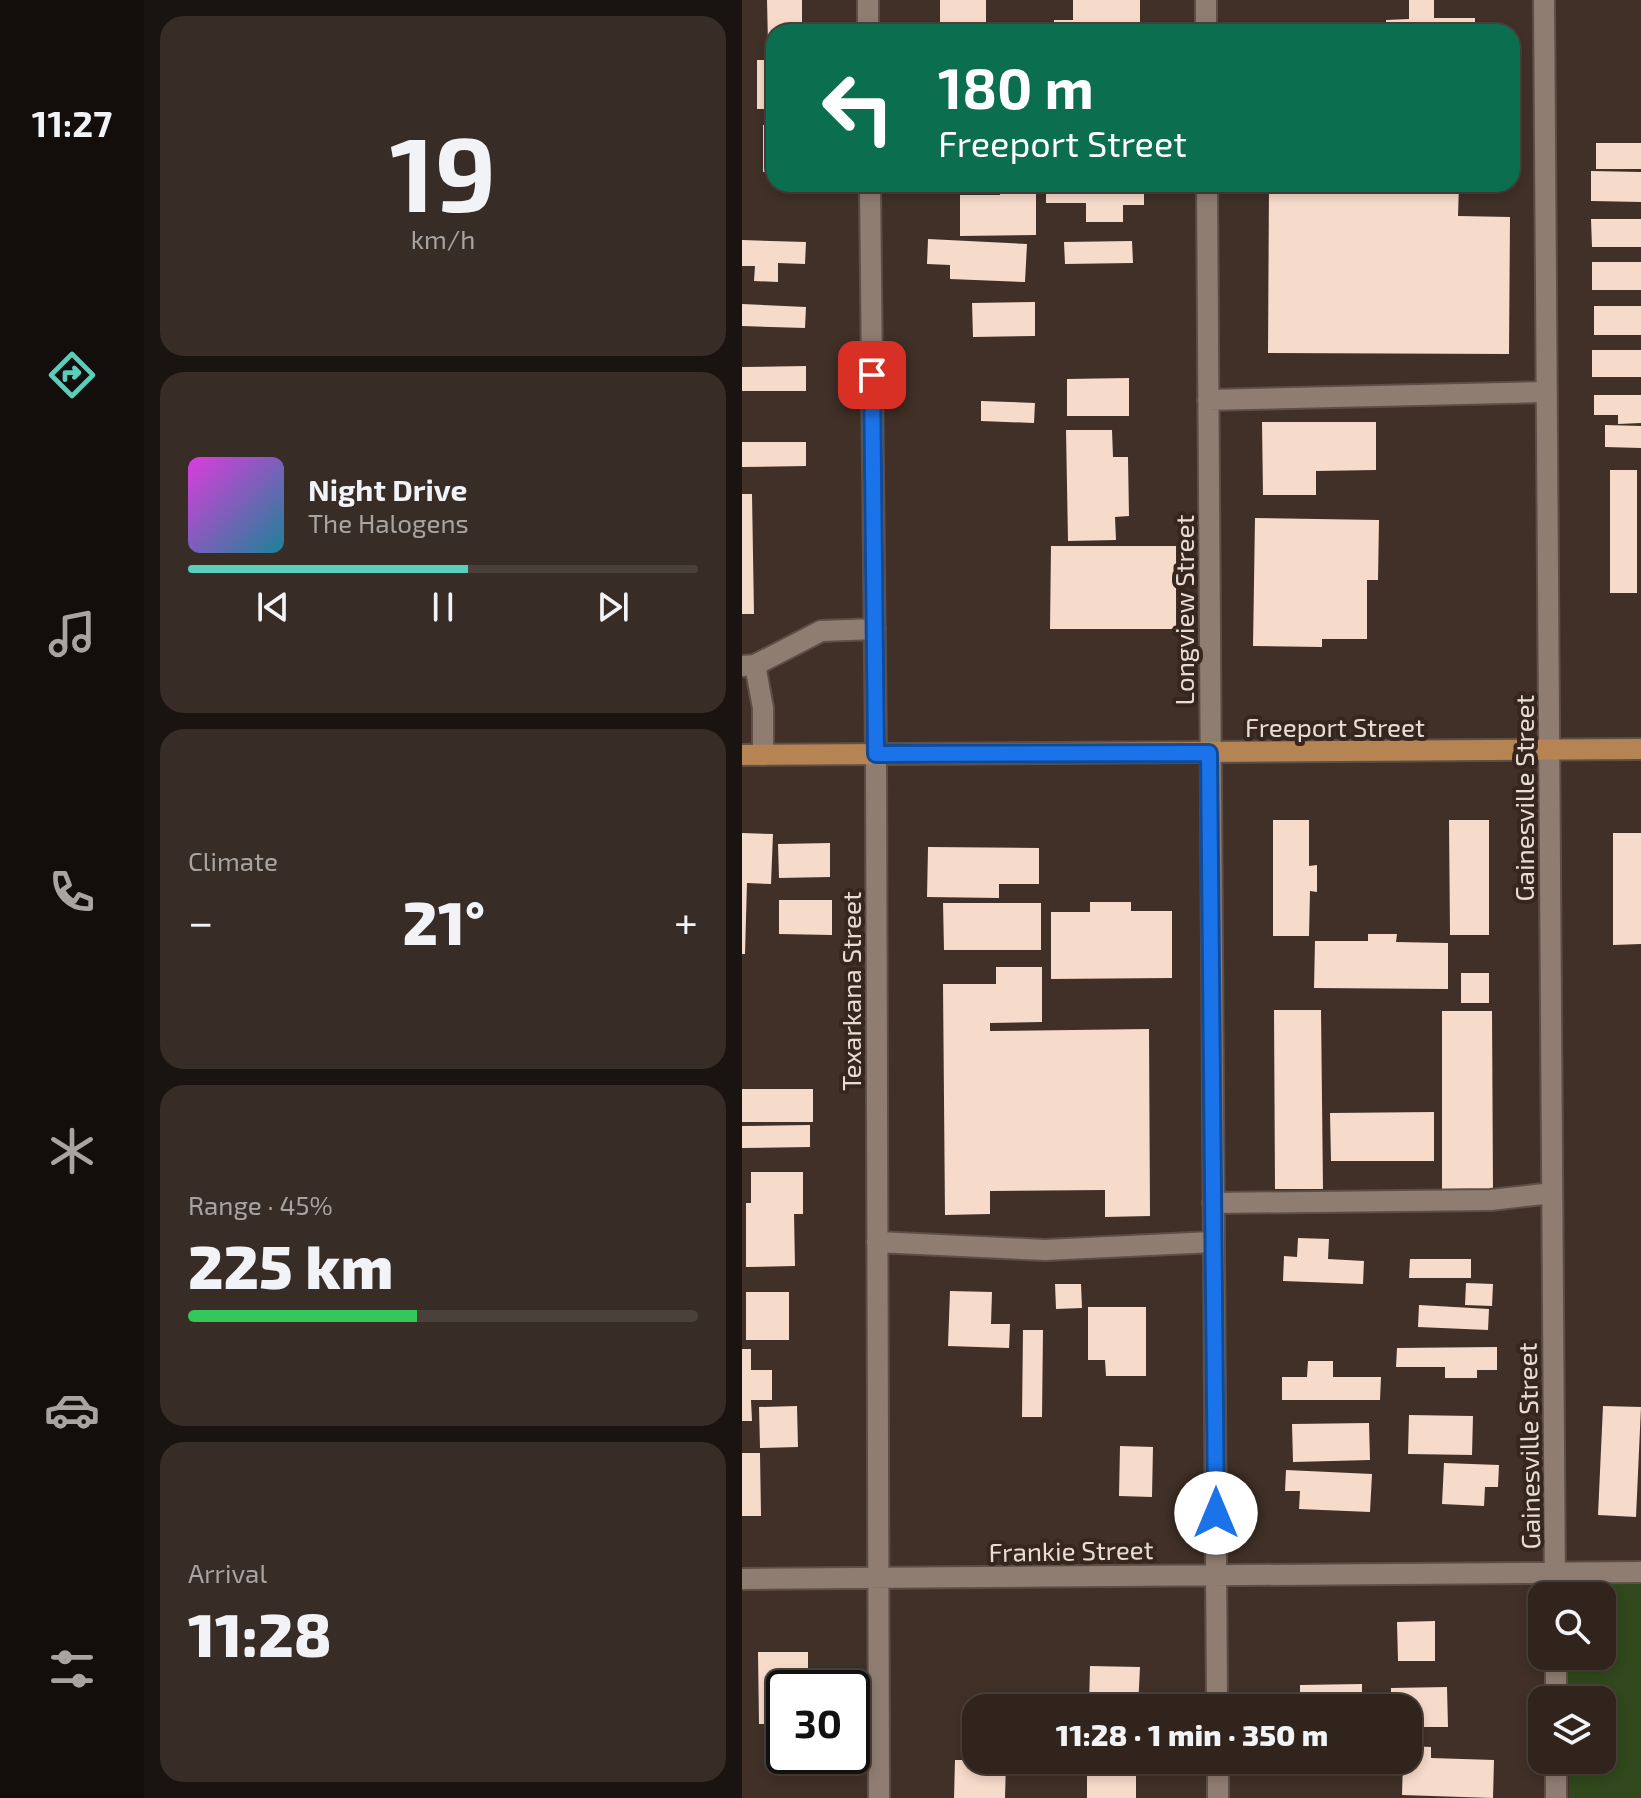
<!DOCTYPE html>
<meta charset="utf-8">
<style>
body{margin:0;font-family:"Exo 2",sans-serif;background:#382c26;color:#f1f3f6;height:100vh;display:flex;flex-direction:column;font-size:30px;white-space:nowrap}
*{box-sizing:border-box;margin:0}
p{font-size:26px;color:#a8a4a4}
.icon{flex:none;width:44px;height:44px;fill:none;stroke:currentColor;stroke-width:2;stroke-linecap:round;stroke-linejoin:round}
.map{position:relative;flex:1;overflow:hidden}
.panel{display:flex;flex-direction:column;gap:16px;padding:16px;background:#1a1410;width:598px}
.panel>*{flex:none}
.banner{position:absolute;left:24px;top:24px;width:754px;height:168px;border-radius:24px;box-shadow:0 4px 12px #0003,0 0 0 2px #4b413b;background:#0b6e4f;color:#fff;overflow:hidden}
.controls{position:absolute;left:786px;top:1582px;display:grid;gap:16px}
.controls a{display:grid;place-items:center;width:88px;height:88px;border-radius:16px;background:#30241d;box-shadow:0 4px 12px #0003,0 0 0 2px #4b413b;font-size:40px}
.speed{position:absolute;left:24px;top:1670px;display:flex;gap:16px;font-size:40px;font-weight:700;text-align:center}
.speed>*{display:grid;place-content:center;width:104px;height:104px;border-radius:50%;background:#30241d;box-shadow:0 4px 12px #0003,0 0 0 2px #4b413b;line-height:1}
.speed .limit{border:4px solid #111;border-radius:12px;background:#fff;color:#111}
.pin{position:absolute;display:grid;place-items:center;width:68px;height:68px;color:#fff;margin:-34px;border-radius:16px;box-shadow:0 4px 12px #0006}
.me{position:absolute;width:88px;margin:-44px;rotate:0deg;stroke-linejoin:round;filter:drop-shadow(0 0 6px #0008)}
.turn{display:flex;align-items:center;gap:28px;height:168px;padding:0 40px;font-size:36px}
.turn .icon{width:104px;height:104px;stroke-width:2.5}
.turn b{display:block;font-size:56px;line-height:68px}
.big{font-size:60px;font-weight:800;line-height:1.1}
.panel .widget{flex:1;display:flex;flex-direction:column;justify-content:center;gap:12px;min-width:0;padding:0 28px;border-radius:24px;background:#382c26}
.panel .dial{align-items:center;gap:0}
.dial b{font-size:104px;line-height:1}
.song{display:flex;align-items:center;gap:24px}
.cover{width:96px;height:96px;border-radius:12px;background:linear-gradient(135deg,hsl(300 70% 55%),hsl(190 70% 35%))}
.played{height:8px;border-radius:4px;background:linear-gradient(90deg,#5bcebb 55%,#4b413b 55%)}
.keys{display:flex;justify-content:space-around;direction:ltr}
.heat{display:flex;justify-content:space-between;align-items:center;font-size:44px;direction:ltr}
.charge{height:12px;border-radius:6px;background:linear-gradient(90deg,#34c759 45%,#4b413b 0)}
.trip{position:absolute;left:220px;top:1694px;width:460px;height:80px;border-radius:24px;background:#30241d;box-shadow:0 4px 12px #0003,0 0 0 2px #4b413b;font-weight:800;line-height:80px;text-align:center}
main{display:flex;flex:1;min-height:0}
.tab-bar{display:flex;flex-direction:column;width:144px;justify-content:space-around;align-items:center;background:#130e0c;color:#a8a4a4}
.tab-bar .icon{width:56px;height:56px}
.tab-bar .current{color:#5bcebb}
.tab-bar b{font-size:36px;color:#f1f3f6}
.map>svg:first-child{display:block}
.green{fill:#30481c}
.building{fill:#f6daca}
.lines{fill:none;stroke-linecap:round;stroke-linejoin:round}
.minor-casing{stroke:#5d4f47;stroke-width:24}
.major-casing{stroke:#5d4f47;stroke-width:24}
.minor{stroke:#907d72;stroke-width:20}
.major{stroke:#b58452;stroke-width:20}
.route-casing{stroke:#114b97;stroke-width:20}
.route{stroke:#1a73e8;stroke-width:14}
.labels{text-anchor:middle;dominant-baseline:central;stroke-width:8;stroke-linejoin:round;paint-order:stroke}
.street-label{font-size:26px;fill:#e7dcd6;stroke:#36261d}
</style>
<main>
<nav class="tab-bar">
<b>11:27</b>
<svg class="icon current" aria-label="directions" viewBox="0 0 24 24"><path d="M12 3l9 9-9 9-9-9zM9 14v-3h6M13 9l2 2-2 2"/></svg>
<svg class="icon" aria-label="music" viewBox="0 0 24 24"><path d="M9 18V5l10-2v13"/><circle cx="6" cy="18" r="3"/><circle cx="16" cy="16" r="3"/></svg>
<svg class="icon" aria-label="phone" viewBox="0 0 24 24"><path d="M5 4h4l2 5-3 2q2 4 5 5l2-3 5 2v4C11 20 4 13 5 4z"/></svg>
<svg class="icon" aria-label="climate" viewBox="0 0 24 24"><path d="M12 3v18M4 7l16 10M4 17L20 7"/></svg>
<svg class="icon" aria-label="car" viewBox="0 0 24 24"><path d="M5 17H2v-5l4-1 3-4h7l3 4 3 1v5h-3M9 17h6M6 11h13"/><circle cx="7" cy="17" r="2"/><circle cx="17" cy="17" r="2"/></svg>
<svg class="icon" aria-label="filters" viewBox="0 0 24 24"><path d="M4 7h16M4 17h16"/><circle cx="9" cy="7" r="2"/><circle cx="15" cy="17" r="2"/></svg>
</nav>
<section class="panel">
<div class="widget dial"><b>19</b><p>km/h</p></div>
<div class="widget">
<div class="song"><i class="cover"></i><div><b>Night Drive</b><p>The Halogens</p></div></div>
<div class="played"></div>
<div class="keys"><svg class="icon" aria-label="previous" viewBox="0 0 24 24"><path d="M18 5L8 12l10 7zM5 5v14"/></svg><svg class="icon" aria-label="pause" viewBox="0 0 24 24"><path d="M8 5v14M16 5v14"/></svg><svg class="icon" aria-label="next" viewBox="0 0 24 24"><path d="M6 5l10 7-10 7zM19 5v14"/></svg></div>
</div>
<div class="widget"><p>Climate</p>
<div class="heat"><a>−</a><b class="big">21°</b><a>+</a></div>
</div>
<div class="widget"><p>Range · 45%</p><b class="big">225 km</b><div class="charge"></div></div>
<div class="widget"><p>Arrival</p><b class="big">11:28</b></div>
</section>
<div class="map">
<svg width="899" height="1798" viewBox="0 0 899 1798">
<rect width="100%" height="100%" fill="#403027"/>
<path class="green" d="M837,1584H899V1798H827V1760H860V1700H826V1656H860V1596H828Z"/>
<path class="building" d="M25,0H60V32H32V45H26Z
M198,0H244V32H198Z
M331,0H398V32H312V20H331Z
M667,0H692V18H733V32H644V20L667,19Z
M15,60H32V109H15Z
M21,125H32V172H21Z
M854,143H899V169H854Z
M849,171L899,172V202L849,201Z
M258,184H294V235L218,236V195H258Z
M304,184H402V205H381V222H344V203H304Z
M527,184H717L716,216L768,217L767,354L526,353Z
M849,219H899V247H850Z
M186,239L285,244L283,282L208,279V265L185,264Z
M0,240L64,242L63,264L36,263V282L12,281L13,266H0Z
M390,241L391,263L323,264L322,242Z
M850,262H899V290H850Z
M293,302V336L231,337L230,303Z
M0,304L64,307L63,328L0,326Z
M852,306H899V335H852Z
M850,350H899V377H850Z
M64,366V391H0V367Z
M387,378V416H325V379Z
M852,395H899V423L876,424V415H852Z
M239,401L293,403L292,423L239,421Z
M520,422H634V470L574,471V495H521Z
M863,425L899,426V448L863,447Z
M324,430H370L371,457H386L387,516L373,517L374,540L326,541Z
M0,442H64V466L0,467Z
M868,470H895V593H868Z
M0,494H10L12,614H0Z
M513,518L637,520L636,580H625V639H580V647L511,646Z
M309,546H434V629H308Z
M531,820H567V866L575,865V892L568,891L567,936H531Z
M707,820H747V935H708Z
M0,833L31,834L29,884L5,883L3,954H0Z
M871,833H899V944L871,945Z
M88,843V877L37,878L36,844Z
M186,847L297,848V884H257V898L185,897Z
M37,900H90V935L37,934Z
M348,902H389V911H430V978L309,979V912H348Z
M201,903H299V950H202Z
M626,934H655L654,942L706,943V989L572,988L573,941H626Z
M254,967H300V1022L248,1023V1031L407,1029L408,1216L363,1217V1190L248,1191V1214L203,1215L201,984H254Z
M719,973H747V1003H719Z
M532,1010H579L581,1189H533Z
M700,1011H750L751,1190H700Z
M0,1089H71V1122H0Z
M692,1112V1161H589L588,1113Z
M68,1125V1147L0,1148V1126Z
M9,1172H61V1214H52L53,1266L4,1267V1203H9Z
M556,1238L587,1239L586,1259L622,1261L621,1284L541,1281L542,1256L555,1257Z
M668,1259H729V1278H667Z
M724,1283L751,1284L750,1306L723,1305Z
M313,1284H339L340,1308L314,1309Z
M208,1291L250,1292L249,1324H268L267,1348L206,1346Z
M4,1292H47V1340H4Z
M677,1305L747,1309L746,1330L676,1327Z
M346,1307H404V1376H364L363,1360H346Z
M281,1330H301L300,1417H280Z
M755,1347V1370H735V1378H703V1367H654L655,1348Z
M0,1349H9V1370H30V1400H9L10,1421H0Z
M566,1361H591V1377H639L638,1400H540V1377H565Z
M55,1406L56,1447L18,1448L17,1407Z
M861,1406L899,1407L894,1517L856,1515Z
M667,1415L731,1416L730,1455L666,1454Z
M627,1423L628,1460L551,1462L550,1424Z
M378,1446L411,1447L410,1497L377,1496Z
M0,1453H18L19,1516H0Z
M702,1463L757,1465L756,1487H743L742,1506L700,1504Z
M544,1470L630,1474L628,1512L557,1509L558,1491H543Z
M693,1621V1661H656L655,1622Z
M16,1652H66V1672H59V1688H42V1724H17Z
M348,1666L398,1667L396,1708H347Z
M620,1684V1703H558V1685Z
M705,1687L706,1727H666V1708H649V1688Z
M256,1693L302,1694V1708H256Z
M666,1746L689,1747V1758L752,1760L751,1798L660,1795L661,1760H666Z
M213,1760H264L263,1798H212Z
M345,1760H394V1798H345Z"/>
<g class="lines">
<g class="minor-casing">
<path id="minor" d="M126,0V32
M464,0V32
M802,0L813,1596
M128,184L134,754L137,1798
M465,184L475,1708
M466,400L804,392
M13,665L21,708V755
M0,666L13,665L79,631L133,629
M471,1203L749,1200L810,1193
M135,1242L303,1250L471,1242
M0,1579L899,1572
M814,1656V1700
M476,1760V1798
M814,1760V1798"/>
</g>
<g class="major-casing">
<path id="major" d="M0,755L899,749"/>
</g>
<use href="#minor" class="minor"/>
<use href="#major" class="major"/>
</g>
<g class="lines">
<g class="route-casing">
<path id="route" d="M130,375L134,754L467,753L474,1513"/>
</g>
<use href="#route" class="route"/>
</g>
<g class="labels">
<g class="street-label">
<text transform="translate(441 610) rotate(-90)">Longview Street</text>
<text x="593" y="726">Freeport Street</text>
<text transform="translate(781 798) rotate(-90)">Gainesville Street</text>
<text transform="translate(108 991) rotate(-90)">Texarkana Street</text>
<text transform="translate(786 1446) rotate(-91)">Gainesville Street</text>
<text transform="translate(329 1550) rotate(-1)">Frankie Street</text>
</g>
</g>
</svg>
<div class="controls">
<a><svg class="icon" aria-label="search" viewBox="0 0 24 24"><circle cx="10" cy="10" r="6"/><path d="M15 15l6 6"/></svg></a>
<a><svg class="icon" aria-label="layers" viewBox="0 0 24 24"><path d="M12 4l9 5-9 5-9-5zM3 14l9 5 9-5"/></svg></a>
</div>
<div class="speed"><div class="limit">30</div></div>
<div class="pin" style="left:130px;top:375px;background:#d93025"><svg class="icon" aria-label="arrive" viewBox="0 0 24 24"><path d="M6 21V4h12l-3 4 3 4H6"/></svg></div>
<svg class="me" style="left:474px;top:1513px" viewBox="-20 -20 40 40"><circle r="19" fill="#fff"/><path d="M0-13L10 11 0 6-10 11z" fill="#1a73e8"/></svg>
<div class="trip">11:28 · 1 min · 350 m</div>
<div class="banner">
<div class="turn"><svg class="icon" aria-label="left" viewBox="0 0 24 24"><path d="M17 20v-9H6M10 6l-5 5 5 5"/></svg><div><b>180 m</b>Freeport Street</div></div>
</div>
</div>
</main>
